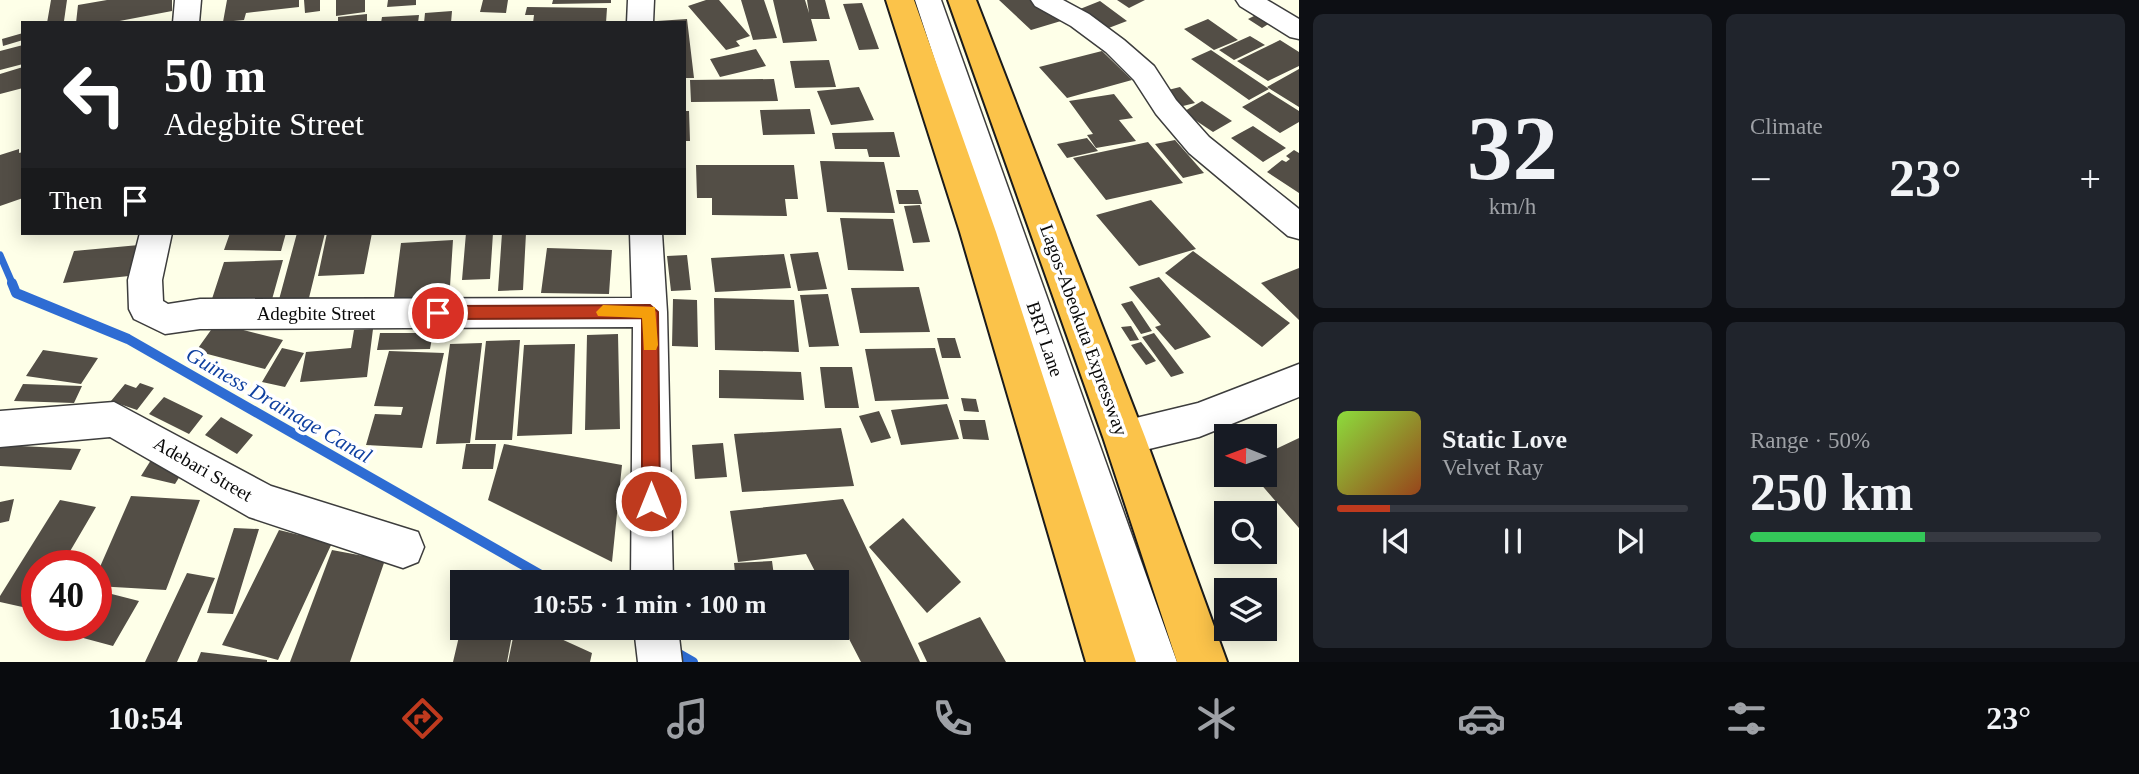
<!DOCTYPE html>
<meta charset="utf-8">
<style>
body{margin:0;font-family:"Times New Roman",serif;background:#20242c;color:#f1f3f6;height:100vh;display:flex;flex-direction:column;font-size:26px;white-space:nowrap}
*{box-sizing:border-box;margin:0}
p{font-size:23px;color:#9ea1a6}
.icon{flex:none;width:38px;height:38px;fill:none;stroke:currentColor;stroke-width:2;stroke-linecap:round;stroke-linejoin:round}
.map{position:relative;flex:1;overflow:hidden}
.drawer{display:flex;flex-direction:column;gap:14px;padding:14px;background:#0d0f14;width:840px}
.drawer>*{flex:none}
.guide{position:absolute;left:21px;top:21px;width:665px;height:214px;border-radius:0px;box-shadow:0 4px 18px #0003;background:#202124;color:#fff;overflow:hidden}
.needle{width:46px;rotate:271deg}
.fabs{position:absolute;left:1214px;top:424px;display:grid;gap:14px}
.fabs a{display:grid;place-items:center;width:63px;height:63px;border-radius:0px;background:#171b24;box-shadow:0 4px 18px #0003;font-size:35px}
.speed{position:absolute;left:21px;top:550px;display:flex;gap:14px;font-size:35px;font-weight:700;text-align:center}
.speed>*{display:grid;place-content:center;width:91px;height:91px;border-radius:50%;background:#171b24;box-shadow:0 4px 18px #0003;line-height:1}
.speed .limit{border:10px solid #d22;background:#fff;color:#111}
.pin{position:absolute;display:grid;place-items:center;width:60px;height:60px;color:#fff;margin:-30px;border:4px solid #fff;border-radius:50%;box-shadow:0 2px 7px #0007}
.me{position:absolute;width:77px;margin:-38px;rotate:0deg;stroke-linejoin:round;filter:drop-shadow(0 0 5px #0008)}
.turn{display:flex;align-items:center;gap:24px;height:147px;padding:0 28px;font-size:32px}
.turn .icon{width:91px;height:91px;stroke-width:2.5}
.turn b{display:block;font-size:49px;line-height:60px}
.then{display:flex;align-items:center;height:66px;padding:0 28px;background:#0003;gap:14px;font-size:26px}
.big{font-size:52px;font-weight:800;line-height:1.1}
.drawer .widget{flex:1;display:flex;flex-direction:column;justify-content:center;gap:10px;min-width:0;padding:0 24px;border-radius:10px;background:#20242c}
.drawer .dial{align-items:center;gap:0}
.dial b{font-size:91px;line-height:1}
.song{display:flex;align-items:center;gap:21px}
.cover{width:84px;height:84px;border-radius:10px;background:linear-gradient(135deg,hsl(90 70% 55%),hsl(20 70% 35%))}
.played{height:7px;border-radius:4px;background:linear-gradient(90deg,#bf3a1e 15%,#363941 15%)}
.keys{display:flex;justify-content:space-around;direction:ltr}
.heat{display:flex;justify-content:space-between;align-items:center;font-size:38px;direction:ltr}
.charge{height:10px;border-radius:5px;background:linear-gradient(90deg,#34c759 50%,#363941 0)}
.drawer .tiles{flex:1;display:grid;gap:14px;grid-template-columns:repeat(2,1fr)}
.trip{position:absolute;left:450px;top:570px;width:399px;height:70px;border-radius:0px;background:#171b24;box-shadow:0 4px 18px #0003;font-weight:800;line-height:70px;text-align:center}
.dock{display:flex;height:112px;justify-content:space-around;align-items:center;background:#090b0e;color:#9ea1a6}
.dock .icon{width:49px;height:49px}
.dock .active{color:#bf3a1e}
.dock b{font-size:32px;color:#f1f3f6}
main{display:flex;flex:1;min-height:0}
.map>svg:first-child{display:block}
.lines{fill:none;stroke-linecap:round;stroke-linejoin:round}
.stream-far1{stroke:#2e6cd3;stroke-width:7}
.stream{stroke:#2e6cd3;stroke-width:10}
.building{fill:#534e46}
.minor-casing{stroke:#3d3d3d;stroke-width:3}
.highway-casing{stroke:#1b1b1b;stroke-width:4}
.minor{fill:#fff;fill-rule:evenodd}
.highway{fill:#fbc34a;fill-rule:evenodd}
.route{fill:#bf3a1e;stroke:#7c2614;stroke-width:2}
.slow{fill:#f59e0b}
.labels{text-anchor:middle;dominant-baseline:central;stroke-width:7;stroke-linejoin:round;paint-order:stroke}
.street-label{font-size:19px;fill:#0a0a0a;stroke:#fff}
.water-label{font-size:21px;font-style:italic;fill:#1041a0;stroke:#fff}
</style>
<main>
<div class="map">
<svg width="1299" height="662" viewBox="0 0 1299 662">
<rect width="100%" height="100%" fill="#feffe8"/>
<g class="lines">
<path class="stream-far1" d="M0,255L13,285"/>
<path class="stream" d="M12,283L16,293L128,339L555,583
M672,650L693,662"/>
</g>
<path class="building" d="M51,0H67L64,21L47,23Z
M107,0H172V11L109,23H76L78,5Z
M227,0H299V7L246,13L244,20L223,22Z
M304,0H320V11L305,13Z
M336,0H365V12L336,16Z
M388,0H416V5L387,7Z
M483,0H508L506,13L480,12Z
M553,0H611V3L552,4Z
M706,0H719L750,36L736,41L740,46L726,50L688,6Z
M741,0H764L777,38L753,40Z
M773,0H805L809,13L807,0H825L830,19H811L817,41L783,43Z
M999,0H1037L1061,21L1031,30Z
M1117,0H1145L1129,8Z
M1100,1L1127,21L1106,29L1080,9Z
M862,3L879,49L859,50L843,4Z
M527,7L607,8L606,23H533L534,15H525Z
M452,11L451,23H424L425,13Z
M367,14V23H338V17Z
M419,15L418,23H381L382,17Z
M1256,15L1270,23L1262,28L1248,19Z
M687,19L694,78H684V23H657V21Z
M1208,19L1238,40L1214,50L1184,29Z
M23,33V40L3,46L2,39Z
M1250,36L1265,45L1234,60L1219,50Z
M1280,40L1299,52V66L1268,81L1237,61Z
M23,45V64L0,70V51Z
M756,49L766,66L720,77L710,59Z
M1211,50L1269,89L1249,100L1191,59Z
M1102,51L1132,80L1067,98L1039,67Z
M829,60L836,87L795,88L790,61Z
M23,67V88L0,94V74Z
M1299,69V107L1267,87Z
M774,79L778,101L691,102L690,80Z
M859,87L874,120L831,125L817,91Z
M1180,87L1195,103L1179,107L1164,91Z
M1269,92L1299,111V122L1280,133L1242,107Z
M1114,94L1133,118L1119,120L1136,141L1096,148L1087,135L1093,134L1069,101Z
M1202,101L1232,121L1213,132L1183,112Z
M810,109L815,134L763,135L760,110Z
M684,111H689L690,141H684Z
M1253,126L1286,148L1263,162L1231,138Z
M894,132L900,157H869L867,149H835L832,133Z
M1087,138L1098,151L1067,158L1057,144Z
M1175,140L1204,173L1183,178L1155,144Z
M1148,142L1183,183L1106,200L1073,158Z
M19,149V153L23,152V198L0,206V155Z
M1294,150L1299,153V193L1267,172L1282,160L1286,162L1290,159L1286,156Z
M820,161L884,162L895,213L827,212Z
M696,165H794L798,199H785L787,216L712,215V198H697Z
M896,190H918L922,204H899Z
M1151,200L1196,249L1139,266L1096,215Z
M920,205L930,242L913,243L904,206Z
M840,218L893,219L904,271L848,270Z
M230,233H286L281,251L224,250Z
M297,233H325L307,306L277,307Z
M327,233H372L364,274L318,276Z
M466,233H493L490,279L462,280Z
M502,233H526L523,290L498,291Z
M453,240L449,302L393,305L401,243Z
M139,245L129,276L63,283L74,251Z
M547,248L612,250L609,294L541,293Z
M1193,251L1290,323L1262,347L1165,273Z
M818,252L827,289L798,291L790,254Z
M784,254L791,288L715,292L711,258Z
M687,255L691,290L671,291L667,256Z
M283,260L271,303L210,305L224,262Z
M1299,268V320L1261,283Z
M1159,277L1211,337L1175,350L1155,327L1161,325L1129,287Z
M919,287L930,332L860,333L851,288Z
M828,294L839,346L809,347L800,295Z
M714,298L794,300L799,352L715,350Z
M673,299L697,300L698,347L672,346Z
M1132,301L1152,331L1141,334L1121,304Z
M216,323L283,340L265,369L196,351Z
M1131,326L1139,340L1130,341L1121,327Z
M373,329L367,377L300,382L306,352L351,348L354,330Z
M380,333H433L430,349L377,350Z
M1154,333L1184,373L1171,377L1142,337Z
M618,334L620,429L585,430L587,335Z
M937,338H955L961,358H942Z
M520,340L512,440H475L486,341Z
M1141,342L1156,361L1146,365L1131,345Z
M482,343L470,443L436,444L450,344Z
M575,344L572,434L517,436L524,345Z
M282,348L304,353L285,387L262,382Z
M935,348L949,399L875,401L865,349Z
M43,350L98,358L81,384L26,376Z
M389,351L444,353L422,448L366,445L375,414L401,415L403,407L374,406Z
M820,367H852L859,408H825Z
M719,370L801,372L804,400L719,398Z
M140,383L154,388L137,410L111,401L125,384L136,388Z
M23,384L82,386L74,403L14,401Z
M164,397L203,416L189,434L149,414Z
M961,398L976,399L979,412L964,411Z
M947,404L959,439L901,445L891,410Z
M879,411L891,438L871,443L859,416Z
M221,417L253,435L237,454L205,435Z
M959,420H985L989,440L963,439Z
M841,428L854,486L742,492L734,434Z
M1299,438V528L1252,474H1265V454Z
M723,443L727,477L695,479L692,445Z
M466,444H496L493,469H462Z
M504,444L622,465L612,562L488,500Z
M0,445L81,449L71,470L0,466Z
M151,460L185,468L175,484L141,476Z
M131,496L200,500L166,590L96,586V576Z
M14,499L9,521L0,523V502Z
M843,499L920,662H861L836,614V583H821L806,554L738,562L730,511Z
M60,500L96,507L62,565H37L36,610L0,602V596Z
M903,518L961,582L927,613L869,547Z
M234,528L259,529L233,614L207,613Z
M279,530L332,543L278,660L222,645Z
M332,550L385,560L350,662H290Z
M772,561L775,583H736L734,563Z
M187,573L215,578L177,662H145Z
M96,590L139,601L113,646L46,628L48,625H96Z
M980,617L1006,662H927L918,643Z
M461,628L512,635L507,662H453Z
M515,628H537L592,653L590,662H508Z
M201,652L267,660V662H197Z"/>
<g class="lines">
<g class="minor-casing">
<path id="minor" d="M175,0H201L199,23H173Z
M628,0H654L653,23H627Z
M915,0H941L1177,662H1133Z
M1031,0H1063L1089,14L1124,40L1154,66L1176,100L1209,137L1299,209V239L1288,236L1189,153L1156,114L1134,80L1106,52L1071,26L1035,6Z
M1236,0H1267L1299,19V39L1290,37L1240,6Z
M140,233H172L162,280L163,301L168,304L200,299L632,298L630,233H662L667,312L673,583H631L633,327L200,329L165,334L134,319L129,309L128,280Z
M1299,364V397L1199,437L1124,455L1111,450L1105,437L1111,424L1198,403Z
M114,402L271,486L418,532L424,547L418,562L403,568L249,517L110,437L0,447V411Z
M634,628H678L682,662H638Z"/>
</g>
<g class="highway-casing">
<path id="highway" d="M886,0H914L996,232L1136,662H1086L960,232Z
M948,0H976L1145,437L1227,662H1177L1103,437Z"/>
</g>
<use href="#minor" class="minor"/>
<use href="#highway" class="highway"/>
</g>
<path class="route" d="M650,305L658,312L660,501L657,508L651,510L645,508L642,501V318L438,319L430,313L438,306Z"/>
<path class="slow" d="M603,305L655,307L658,345L656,350H644L642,318L598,316L596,312Z"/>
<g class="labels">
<g class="street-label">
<text x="316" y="313">Adegbite Street</text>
<text transform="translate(1084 330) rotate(70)">Lagos-Abeokuta Expressway</text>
<text transform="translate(1045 339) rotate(71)">BRT Lane</text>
<text transform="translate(203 469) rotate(30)">Adebari Street</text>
</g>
<g class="water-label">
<text transform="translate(279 405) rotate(30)">Guiness Drainage Canal</text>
</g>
</g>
</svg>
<div class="fabs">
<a><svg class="needle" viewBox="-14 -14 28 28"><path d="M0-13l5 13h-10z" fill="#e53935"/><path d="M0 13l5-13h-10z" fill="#9ea1a6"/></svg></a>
<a><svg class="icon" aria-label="search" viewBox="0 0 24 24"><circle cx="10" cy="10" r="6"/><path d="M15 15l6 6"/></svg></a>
<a><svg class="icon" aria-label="layers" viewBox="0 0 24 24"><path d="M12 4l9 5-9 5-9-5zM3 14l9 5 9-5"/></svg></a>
</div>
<div class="speed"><div class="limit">40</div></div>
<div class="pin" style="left:438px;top:313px;background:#d93025"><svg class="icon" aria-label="arrive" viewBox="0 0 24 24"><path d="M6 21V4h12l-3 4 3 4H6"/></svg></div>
<svg class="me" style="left:651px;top:501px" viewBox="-20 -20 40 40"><circle r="17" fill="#bf3a1e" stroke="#fff" stroke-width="3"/><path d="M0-11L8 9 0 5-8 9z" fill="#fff"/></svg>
<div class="trip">10:55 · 1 min · 100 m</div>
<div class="guide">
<div class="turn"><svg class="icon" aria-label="left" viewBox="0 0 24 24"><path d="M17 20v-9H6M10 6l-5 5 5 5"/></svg><div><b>50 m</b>Adegbite Street</div></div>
<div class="then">Then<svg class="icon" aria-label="arrive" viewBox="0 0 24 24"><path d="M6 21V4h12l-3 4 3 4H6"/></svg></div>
</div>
</div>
<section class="drawer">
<div class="tiles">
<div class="widget dial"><b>32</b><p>km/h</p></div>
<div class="widget"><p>Climate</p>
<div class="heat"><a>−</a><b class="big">23°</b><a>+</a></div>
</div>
<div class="widget">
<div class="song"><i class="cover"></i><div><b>Static Love</b><p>Velvet Ray</p></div></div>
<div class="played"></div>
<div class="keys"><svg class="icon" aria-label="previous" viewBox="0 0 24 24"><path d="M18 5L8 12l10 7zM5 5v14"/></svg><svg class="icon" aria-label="pause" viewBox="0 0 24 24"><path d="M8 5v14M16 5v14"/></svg><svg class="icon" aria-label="next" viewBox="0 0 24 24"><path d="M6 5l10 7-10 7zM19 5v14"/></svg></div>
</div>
<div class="widget"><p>Range · 50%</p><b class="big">250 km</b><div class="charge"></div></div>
</div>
</section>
</main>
<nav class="dock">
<b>10:54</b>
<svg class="icon active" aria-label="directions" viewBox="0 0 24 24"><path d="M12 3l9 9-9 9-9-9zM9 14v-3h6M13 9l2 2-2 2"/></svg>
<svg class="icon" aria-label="music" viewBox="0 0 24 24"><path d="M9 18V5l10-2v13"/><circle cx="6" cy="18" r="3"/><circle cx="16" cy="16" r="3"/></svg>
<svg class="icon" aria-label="phone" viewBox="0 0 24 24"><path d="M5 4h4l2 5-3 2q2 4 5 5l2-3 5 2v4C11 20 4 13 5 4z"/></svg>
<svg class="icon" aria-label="climate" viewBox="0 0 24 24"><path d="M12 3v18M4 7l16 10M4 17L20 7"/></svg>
<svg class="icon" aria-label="car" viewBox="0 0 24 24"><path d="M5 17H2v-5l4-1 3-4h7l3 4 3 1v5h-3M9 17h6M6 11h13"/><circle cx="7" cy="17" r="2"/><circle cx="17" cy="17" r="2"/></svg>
<svg class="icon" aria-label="filters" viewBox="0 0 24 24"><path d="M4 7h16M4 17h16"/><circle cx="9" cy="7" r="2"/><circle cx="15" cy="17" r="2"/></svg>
<b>23°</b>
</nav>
